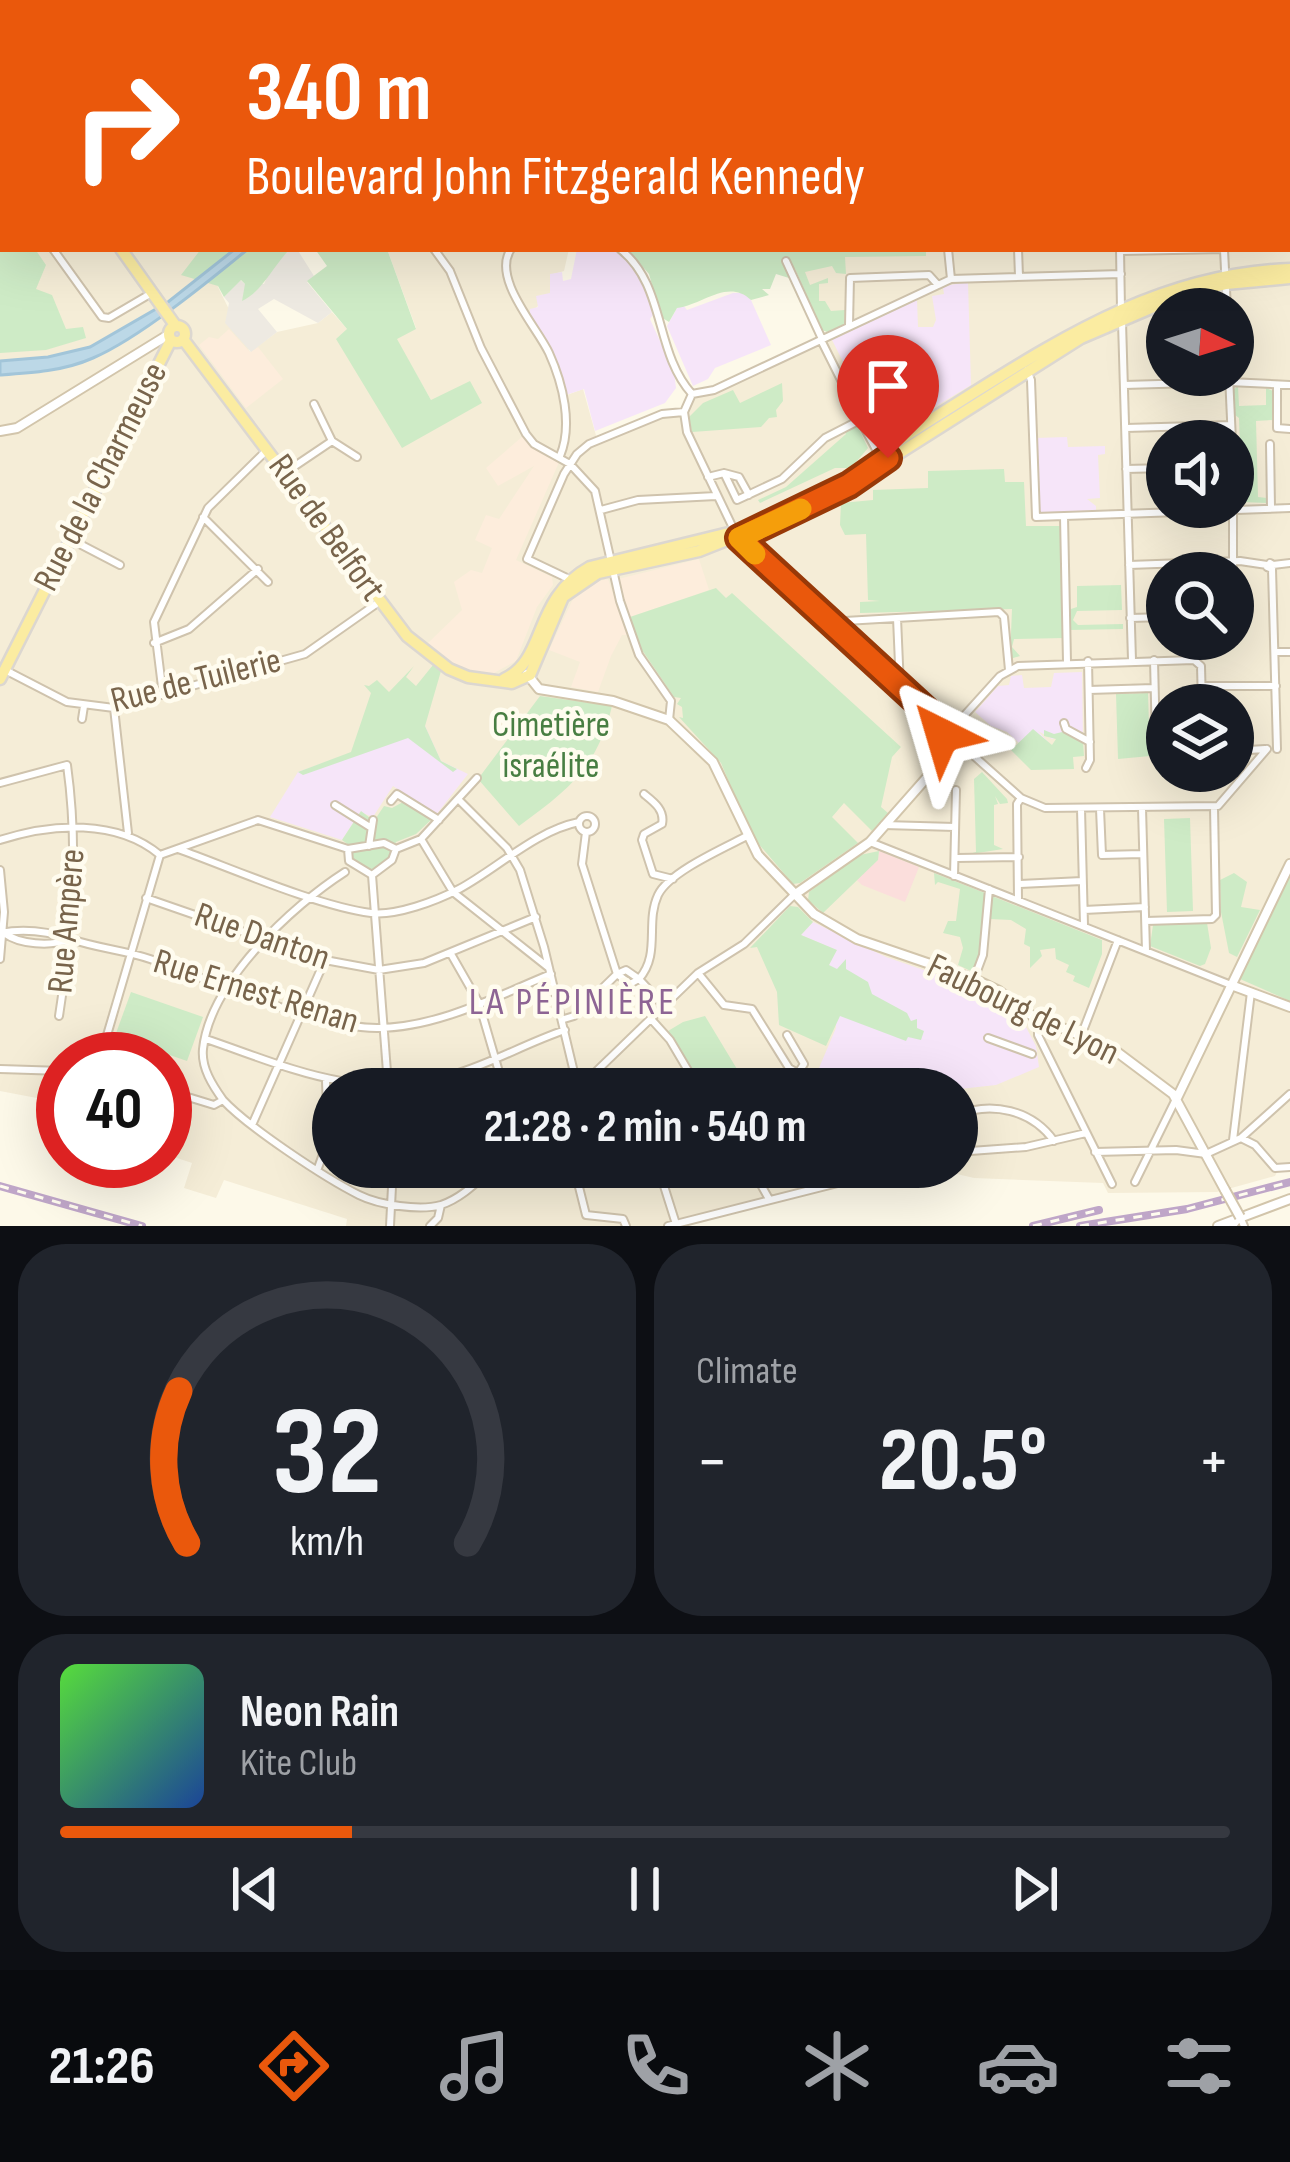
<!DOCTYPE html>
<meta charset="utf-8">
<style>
body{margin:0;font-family:"Sofia Sans Condensed",sans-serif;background:#20242c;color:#f1f3f6;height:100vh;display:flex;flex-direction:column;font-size:45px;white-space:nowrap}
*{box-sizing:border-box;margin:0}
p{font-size:39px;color:#9ea1a6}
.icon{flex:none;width:66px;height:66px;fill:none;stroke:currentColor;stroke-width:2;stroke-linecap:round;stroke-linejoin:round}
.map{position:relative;height:1226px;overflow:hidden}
.side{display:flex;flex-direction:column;gap:18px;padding:18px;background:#0d0f14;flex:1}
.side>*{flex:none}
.banner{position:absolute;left:0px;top:0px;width:1290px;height:252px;box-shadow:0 12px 48px #0002;background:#ea580c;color:#fff;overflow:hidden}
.needle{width:78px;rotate:94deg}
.buttons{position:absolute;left:1146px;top:288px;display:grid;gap:24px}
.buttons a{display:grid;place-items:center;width:108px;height:108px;border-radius:50%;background:#171b24;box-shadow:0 12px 48px #0002;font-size:60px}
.speed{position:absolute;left:36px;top:1032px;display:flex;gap:24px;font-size:60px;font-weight:700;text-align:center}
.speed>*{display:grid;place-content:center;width:156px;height:156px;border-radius:50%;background:#171b24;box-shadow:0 12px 48px #0002;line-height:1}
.speed .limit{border:18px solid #d22;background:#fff;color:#111}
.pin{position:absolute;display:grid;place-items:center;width:102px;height:102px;color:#fff;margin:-123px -51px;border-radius:50% 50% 50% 0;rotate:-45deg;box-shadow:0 0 12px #0007}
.pin .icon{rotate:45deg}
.me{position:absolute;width:132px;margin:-66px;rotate:320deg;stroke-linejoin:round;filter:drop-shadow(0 0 9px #0008)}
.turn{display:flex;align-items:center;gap:42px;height:252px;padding:0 48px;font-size:54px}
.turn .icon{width:156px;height:156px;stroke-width:2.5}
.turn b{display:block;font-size:84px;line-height:102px}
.big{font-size:90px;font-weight:700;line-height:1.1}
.side .card{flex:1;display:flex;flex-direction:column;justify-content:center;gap:18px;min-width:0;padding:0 42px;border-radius:48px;background:#20242c}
.side .dial{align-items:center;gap:0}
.dial svg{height:312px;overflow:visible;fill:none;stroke:#363941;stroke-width:7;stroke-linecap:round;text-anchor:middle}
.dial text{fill:#f1f3f6;stroke:none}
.song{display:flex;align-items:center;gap:36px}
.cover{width:144px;height:144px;border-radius:18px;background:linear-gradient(135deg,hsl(110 70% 55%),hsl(220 70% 35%))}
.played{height:12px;border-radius:6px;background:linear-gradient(90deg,#ea580c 25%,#363941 25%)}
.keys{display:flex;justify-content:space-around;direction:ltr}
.heat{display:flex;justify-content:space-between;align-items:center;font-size:66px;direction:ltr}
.side .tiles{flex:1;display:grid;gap:18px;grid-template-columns:1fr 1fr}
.card:last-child{grid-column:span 2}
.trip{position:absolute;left:312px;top:1068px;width:666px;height:120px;border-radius:60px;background:#171b24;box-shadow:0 12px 48px #0002;font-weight:700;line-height:120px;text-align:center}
.tab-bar{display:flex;height:192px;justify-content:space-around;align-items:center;background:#090b0e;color:#9ea1a6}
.tab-bar .icon{width:84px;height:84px}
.tab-bar .active{color:#ea580c}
.tab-bar b{font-size:54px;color:#f1f3f6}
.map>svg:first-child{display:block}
.residential{fill:#f5edd7;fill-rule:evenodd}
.commercial{fill:#fdeddc}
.industrial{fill:#eeeae2}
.education{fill:#f6e5f9}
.medical{fill:#fbdedc}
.green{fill:#ceebc6}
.water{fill:#bcd8e7;stroke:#a2c5d9;stroke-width:3}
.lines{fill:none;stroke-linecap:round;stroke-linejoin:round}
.street-casing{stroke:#cfc3ad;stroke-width:10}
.secondary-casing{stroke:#d2c5ab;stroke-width:12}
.primary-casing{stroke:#dcd7d0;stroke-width:15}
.street{stroke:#fff;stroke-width:6}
.secondary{stroke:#fff;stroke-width:8}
.primary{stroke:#fbeca1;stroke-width:10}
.rail-casing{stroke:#bfa6c8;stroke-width:8}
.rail{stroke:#fffcef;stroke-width:3;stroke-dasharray:9;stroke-linecap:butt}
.secondary-bridge-casing{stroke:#d2c5ab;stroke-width:12;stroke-linecap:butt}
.secondary-bridge{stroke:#fff;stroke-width:8}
.route-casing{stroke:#983908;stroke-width:30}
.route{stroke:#ea580c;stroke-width:21}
.slow{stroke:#f59e0b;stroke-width:21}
.labels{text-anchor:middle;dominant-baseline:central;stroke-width:9;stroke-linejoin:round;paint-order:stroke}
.street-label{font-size:36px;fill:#78644b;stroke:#fffcef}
.park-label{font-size:36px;fill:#487e42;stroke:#fffcef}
.neighbourhood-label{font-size:39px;letter-spacing:3px;fill:#8d6494;stroke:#fffcef}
</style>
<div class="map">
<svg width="1290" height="1226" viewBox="0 0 1290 1226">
<rect width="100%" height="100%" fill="#fdf9e9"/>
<path class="residential" d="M0,0H480L3,3V249H211L218,287L250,352L277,332L318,323L332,312L348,330L337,339L431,400L396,339L416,328L387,249H569L564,271L550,275L551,293L528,316L567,395L583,389L597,439L661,414L683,411L692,395L704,394L828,335L801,266L846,249H1287V3L1051,0H1290V876L1269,919L1290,967V1165L1279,1168L1275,1176L1217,1192L1108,1193L1103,1183L974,1178L940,1170L957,1167V1089H333V1167H916L682,1226H346L347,1219L224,1180L216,1198L184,1188L192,1163L165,1154V1059H63V1103L0,1091ZM1167,309H1233V375H1167ZM1167,441H1233V507H1167ZM1167,573H1233V639H1167ZM1167,705H1233V771H1167Z"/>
<path class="commercial" d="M229,329L250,352L258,347L283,379L246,408L199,345L209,337L218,339Z
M523,436L532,447L560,460L516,560L552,577L553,585L537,607L516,661L494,673H478L454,664L427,644L462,610L454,582L471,570L482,573L492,548L475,540L486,515L499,519L534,466L498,486L486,468Z
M699,559L709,590L630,617L618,579Z
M608,579L627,635H622L611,656L598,692L571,687L580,662L549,650L573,599L594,582Z"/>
<path class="industrial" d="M290,249H297L314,276L307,282L332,312L318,323L274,299L258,309L277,332L251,352L225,323L229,303L224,297L240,280L245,284H264L271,269Z"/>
<path class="education" d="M577,249H613L626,258L646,285L653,315L650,319L674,372L676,388L665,403L595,431L584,389L566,395L552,350L530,314V309L538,307L536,296L550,293V274L562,272L563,281L571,279Z
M968,282L971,385L882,439L832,340L917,300L918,327H933L936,320L932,296L944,294L943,288L950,285Z
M733,293H744L751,300L771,345L715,368L708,379L693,386L667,326L677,308L683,305L687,310Z
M1067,437L1068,447L1105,446V454L1098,455L1100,498L1087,499L1096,506V512L1042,514L1037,509L1035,438Z
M1082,672L1083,741L1069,734L1052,739L1038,731L1052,746L1040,762L1007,732L991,726L975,712L998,686L1009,685L1011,676L1022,675L1024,688L1051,687L1054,673Z
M425,726L441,761L468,774L436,815L393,786L373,817L360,812L342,840L270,817L298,772Z
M813,922L886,957L982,990L1008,1003L1018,1012L1036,1046L1039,1067L996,1085L960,1089L958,1107L957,1089H810L836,1028L829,965L836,950L801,935Z"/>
<path class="medical" d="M879,851L919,867L905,902L862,885L856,879L878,860Z"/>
<path class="green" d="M565,0H1055L1057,3H562Z
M0,205L3,249H35L46,265L36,289L52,295L66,329L83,327L86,338L46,350L0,353Z
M201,249H290C273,266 263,291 242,301L245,284L241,280L224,297L218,286L181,275Z
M315,249H387L416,329L397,339L431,400L470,381L482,403L402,448L336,339L347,329L307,281L327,266Z
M627,249H926V256L845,257L846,274L836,273L832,266L805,272L810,285L828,278V283L819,284V301H825L831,311L845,310L844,324L827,332L822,330L795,269L784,264L789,278L776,274L770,289H762L769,295L751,300C728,278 702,305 677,308L669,322L661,317L649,274Z
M782,383L783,401L776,410L777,417L769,418L761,427L692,432L689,417L703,403L733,390L740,403Z
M1238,386L1239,406L1266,405V388L1273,391V420L1256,421L1258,497L1267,498V503L1242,502L1239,418L1235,415L1233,390Z
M857,425L868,448L851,468H835L760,503L758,500L786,487L846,434L844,430Z
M1004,469L1005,482H1024L1026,526H1060L1064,638L1014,639L1012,647L1020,656L1010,659L1012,609L860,613V602L880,601L868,600L866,534L845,535L840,525L841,503L873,500V490L928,488V471Z
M1121,585L1122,610L1077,611L1073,620L1078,625L1123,624V629L1069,630L1068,610L1077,607V586Z
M716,588L726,598L732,593L901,747L892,757L881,807L888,813L872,831L844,803L832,817L858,843L800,883L793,884L751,835L721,763L679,717L683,718L682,707L677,704L681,698L674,697L640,647L630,617Z
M433,665L441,671L425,726L441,761L457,769L453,772L408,738L303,775L298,772L351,752L371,693L364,685L369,686L377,680L389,692L414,666L406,677L416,686Z
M1148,693L1150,756L1118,759L1116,694Z
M540,696L612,706C597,768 568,790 519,826L478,779Z
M1033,729L1052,745L1056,739L1044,736V730L1054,734L1062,732L1083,741L1084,756L1073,757L1074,769L1031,770L1011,750Z
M982,772L1007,799L1008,803L1000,804L995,796L998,804L994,805V845L1003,849L965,855L976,852L974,779Z
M403,802L432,819L416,834L396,842L389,860L372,870L352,861L350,846L342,840L361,811L374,821L384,806L392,808Z
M1190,818L1193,911L1167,912L1164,819Z
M879,851L878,860L823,913L808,900L809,892L860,855Z
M934,873L985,893L980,954L973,972L958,965L963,948L960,937L943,933L948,921H956L960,889L938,882L935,885Z
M1234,873L1247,882L1241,907L1260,910L1237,957L1229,953L1221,912L1220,880Z
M1290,876V1001L1240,979Z
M992,896L1102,940V954L1089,988L1073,981L1075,976L1066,972L1069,965L1056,959L1055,948L1040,950L1042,956L1030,968V947L1024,944L1026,929L1011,920L990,919Z
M790,906L798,907L813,922L801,935L837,950L829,965L837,969L846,959V969L868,982L872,994L907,1013L911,1021L917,1019V1028L924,1031L921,1040L908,1037L906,1041L840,1016L826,1046L779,1025L777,992L757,947L750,948Z
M1207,923L1211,948L1205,964L1200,966L1150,946L1153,925Z
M131,992L203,1017L187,1061L115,1036Z
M705,1016L746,1084L720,1081L711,1089H704L668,1031L683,1022Z"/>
<path class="water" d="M235,249H248C209,281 138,339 93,358C64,371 31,373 0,375V361L48,357L90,347L168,302Z"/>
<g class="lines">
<g class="street-casing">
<path id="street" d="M117,0L120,3
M259,0L261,3
M404,0L435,3
M168,3L169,0
M476,3L477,0
M505,3L509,0
M1287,100L1290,109
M3,160V161
M1287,167L1290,168
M53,249L102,317L109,318L150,294
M434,249L450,271L481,348L526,434L534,444L570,464L595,491L620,601L639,655L671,701L669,720
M511,249C491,278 537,327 549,353C563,384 573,425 560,456
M620,249C666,285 654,352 692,394
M948,249L951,279
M1018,249L1019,276
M1120,249L1121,309
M1224,250L1227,309
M1121,251L1225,249
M786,261L822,339
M1122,322L1132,660
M849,325L850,278L929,275L938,285
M821,340L852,402
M1027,370L1031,380L1036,517L1290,508
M1229,375L1232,441
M1124,385L1229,382L1290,385
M1277,385V428L1290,429
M692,394L714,390L951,279L1121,274
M314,404L332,441L357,457
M684,412L687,432L734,530
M1126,428L1231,425
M1270,444L1271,508
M1233,459V615
M1126,469L1167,468
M286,472L332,441
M724,473L739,477L749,495
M708,477L724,473L737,500L782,479L825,438L860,420L878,453
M601,510L638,500L716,496
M203,517L268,582
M1064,517L1067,662
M70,539L120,565
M1270,563L1273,565L1272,569L1267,567Z
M1129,565L1240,561L1267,565
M1273,565L1290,563
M1272,569L1277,749
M569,579L527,559L564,474L577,454L589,444L662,414L684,412L692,394
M897,618L900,687
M1130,618L1167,617
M828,622L999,612L1004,617L1009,670
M154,643L189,629L258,569
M1275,652H1290
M1154,660L1156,743L1161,753L1167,756
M7,671L67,702L114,708L305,654L379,602
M1202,686H1276
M1089,690L1154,688
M163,695L154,622L208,508L268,449
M114,708L128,833
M82,719L84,706
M1064,723L1066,729L1090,742
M952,729L1000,676L1018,666L1194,660L1201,666L1202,705
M955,739L1021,798L1045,808L1218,806L1267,749
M1233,751L1265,749
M1086,768L1090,760L1088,661
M0,783L67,765C79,851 72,931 59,1016
M644,794C654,802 665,810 662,824L644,834L642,840L653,874L673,879
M458,799L507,848L520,870L544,947L578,1089
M391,801L397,794L439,820
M335,805L370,827
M1142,808L1146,951
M1081,809L1084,925
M1100,809L1102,855L1142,854
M579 824a8 8 0 1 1 16 0a8 8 0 1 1-16 0Z
M884,825L955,827
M421,839L453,892L549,968
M0,840C52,823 117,819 160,855
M870,842L1231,985
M369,846L373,820
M178,849C231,868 317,906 371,913C396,916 436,901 459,889C498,868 535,831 579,822
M348,849L384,843L396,849
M348,849L349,861L372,875
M396,849L421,839L477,778
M957,858L1019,857
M0,870L4,912L0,959
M372,875L388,1085
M372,875L392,860L396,849
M954,876L956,790
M1020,884L1082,881
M146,898L325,960L379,970L424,963L536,917
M1018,900L1017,804L1021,798
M1084,910L1145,907
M1146,921L1212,919L1216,915L1214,807
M0,933C25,928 47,931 71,939C96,948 124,950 150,959C212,980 315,1028 377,1028C437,1028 497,996 551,974
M4,933C20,945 50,946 69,940
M451,954L479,1003L504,1089
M626,970L639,979L630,984L617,974Z
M698,973L724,1005L752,1009L789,1068L798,1073L804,1064L787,1035
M974,979L983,955L989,889
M664,1006L639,979C661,954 645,923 658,895C669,872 724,848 747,836
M1038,1018V1035L1112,1184
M564,1019L574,1016L617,974L582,864L586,832
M651,1019L670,1040L699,1089
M1081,1036L1118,940
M988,1038L1032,1054
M206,1039C294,1069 356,1101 452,1075C491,1064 526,1043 565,1030
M100,1059L160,855L258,820L348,849
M0,1069L63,1071
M450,1076L451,1089
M579,1088L698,973L744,944L794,895
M165,1090L214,1105L223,1100C248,1127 325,1178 359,1195C379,1205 420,1211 441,1205C462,1198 478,1181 494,1167
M223,1100C213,1086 201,1068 203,1049C210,982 292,906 345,872
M957,1115C992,1101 1032,1110 1054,1141
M252,1125L325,960
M1241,1138L1290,1094
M1233,1140L1251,992
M957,1152L1026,1147L1086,1133
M1095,1152L1176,1150L1206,1154L1241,1138L1255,1145L1275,1168L1290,1167
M466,1167L477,1182
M574,1167L586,1215L623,1219L626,1226
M658,1167L676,1224
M751,1167L769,1199
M318,1168L328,1140L326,1081
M665,1177L683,1167
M1135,1182L1176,1099
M390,1226L393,1167
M430,1226L438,1218L441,1205
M668,1226L901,1167
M1233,1226L1240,1217L1244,1226"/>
</g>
<g class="secondary-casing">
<path id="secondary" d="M0,431L17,428L168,335
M739,538L945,730
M527,674L539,689L613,701L669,720L713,762L758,855L814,914L857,939L974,979L999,991L1031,1015L1113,1049L1173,1094L1225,1190
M942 736a7 7 0 1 1 14 0a7 7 0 1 1-14 0Z
M794,895L870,842L944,758L947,742
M1231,985L1290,1007
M1177,1098L1290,864
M1218,1226L1290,1199"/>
</g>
<g class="primary-casing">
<path id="primary" d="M0,105L3,108
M121,249L175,325
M169 334a8 8 0 1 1 16 0a8 8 0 1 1-16 0Z
M183,339L407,636L449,669L468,677L512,683L530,675L563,597L598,573L699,551L790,515L849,485L1081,338L1177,297L1226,284L1290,278
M856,473C891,443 931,420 970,395C1070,332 1168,273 1290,269
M0,679L171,340
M504,679C547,660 532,599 590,567L737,531"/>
</g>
<use href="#street" class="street"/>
<use href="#secondary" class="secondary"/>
<use href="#primary" class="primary"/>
<g class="rail-casing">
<path id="rail" d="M0,1186L142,1226
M1033,1226L1099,1210
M1080,1226L1187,1209L1290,1182"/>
</g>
<use href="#rail" class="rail"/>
<g class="secondary-bridge-casing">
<path id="secondary-bridge" d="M1225,1190L1240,1217"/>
</g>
<use href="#secondary-bridge" class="secondary-bridge"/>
</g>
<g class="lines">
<g class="route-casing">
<path id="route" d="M888,458L849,485L739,538L939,722L945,730L942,735"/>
</g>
<use href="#route" class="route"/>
<path class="slow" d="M755,554L739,538L801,509"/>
</g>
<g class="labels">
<g class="street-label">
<text transform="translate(101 477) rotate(-63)">Rue de la Charmeuse</text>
<text transform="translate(326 528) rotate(54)">Rue de Belfort</text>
<text transform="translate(196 681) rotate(-14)">Rue de Tuilerie</text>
<text transform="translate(67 921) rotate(-85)">Rue Ampère</text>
<text transform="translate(262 937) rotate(19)">Rue Danton</text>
<text transform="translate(256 992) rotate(17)">Rue Ernest Renan</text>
<text transform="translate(1023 1010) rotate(26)">Faubourg de Lyon</text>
</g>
<g class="park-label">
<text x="551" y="725">Cimetière<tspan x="551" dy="41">israélite</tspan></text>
</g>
<g class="neighbourhood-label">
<text x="573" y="1002">LA PÉPINIÈRE</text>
</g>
</g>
</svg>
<div class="buttons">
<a><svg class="needle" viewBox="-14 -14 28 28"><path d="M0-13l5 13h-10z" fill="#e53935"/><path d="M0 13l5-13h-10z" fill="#9ea1a6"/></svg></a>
<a><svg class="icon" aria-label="sound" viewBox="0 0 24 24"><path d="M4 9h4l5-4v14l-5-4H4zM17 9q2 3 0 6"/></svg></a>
<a><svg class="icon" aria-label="search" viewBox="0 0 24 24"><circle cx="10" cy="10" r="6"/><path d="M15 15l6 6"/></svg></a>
<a><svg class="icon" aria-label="layers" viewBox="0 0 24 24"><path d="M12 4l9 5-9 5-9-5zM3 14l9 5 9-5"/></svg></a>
</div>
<div class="speed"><div class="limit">40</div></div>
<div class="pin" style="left:888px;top:458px;background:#d93025"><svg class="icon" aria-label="arrive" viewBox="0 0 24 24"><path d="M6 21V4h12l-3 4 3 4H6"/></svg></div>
<svg class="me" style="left:942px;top:735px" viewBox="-20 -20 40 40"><path d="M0-17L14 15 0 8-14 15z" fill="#ea580c" stroke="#fff" stroke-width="4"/></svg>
<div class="trip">21:28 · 2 min · 540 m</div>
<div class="banner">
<div class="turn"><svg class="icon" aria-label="right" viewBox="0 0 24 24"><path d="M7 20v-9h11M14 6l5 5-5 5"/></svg><div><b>340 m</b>Boulevard John Fitzgerald Kennedy</div></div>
</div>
</div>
<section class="side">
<div class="tiles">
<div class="card dial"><svg viewBox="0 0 100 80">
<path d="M14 69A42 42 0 1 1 86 69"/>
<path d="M14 69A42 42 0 0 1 12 30" stroke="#ea580c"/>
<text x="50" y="56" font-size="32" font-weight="700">32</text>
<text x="50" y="72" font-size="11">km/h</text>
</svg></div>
<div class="card"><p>Climate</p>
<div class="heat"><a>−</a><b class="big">20.5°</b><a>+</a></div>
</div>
<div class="card">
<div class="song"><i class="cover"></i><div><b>Neon Rain</b><p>Kite Club</p></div></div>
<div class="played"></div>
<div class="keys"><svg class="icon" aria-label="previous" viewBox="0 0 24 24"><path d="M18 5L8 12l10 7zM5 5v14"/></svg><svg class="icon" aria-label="pause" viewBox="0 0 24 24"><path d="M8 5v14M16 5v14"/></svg><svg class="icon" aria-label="next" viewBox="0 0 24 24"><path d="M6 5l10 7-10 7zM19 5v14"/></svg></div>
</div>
</div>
</section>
<nav class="tab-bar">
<b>21:26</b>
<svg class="icon active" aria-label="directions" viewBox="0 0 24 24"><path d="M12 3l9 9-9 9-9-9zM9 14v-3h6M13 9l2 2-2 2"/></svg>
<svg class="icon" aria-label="music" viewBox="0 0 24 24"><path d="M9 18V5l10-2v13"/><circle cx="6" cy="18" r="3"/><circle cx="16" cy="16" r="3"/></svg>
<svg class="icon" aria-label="phone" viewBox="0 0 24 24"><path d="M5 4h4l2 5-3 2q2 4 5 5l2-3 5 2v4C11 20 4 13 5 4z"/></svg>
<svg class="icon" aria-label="climate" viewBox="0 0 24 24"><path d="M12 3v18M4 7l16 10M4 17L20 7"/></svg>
<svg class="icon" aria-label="car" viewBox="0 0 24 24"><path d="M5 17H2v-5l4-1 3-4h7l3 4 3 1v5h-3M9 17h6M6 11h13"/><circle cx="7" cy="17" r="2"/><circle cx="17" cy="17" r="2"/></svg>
<svg class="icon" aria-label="filters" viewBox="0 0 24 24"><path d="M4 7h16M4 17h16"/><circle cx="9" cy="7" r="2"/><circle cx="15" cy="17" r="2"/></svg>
</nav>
